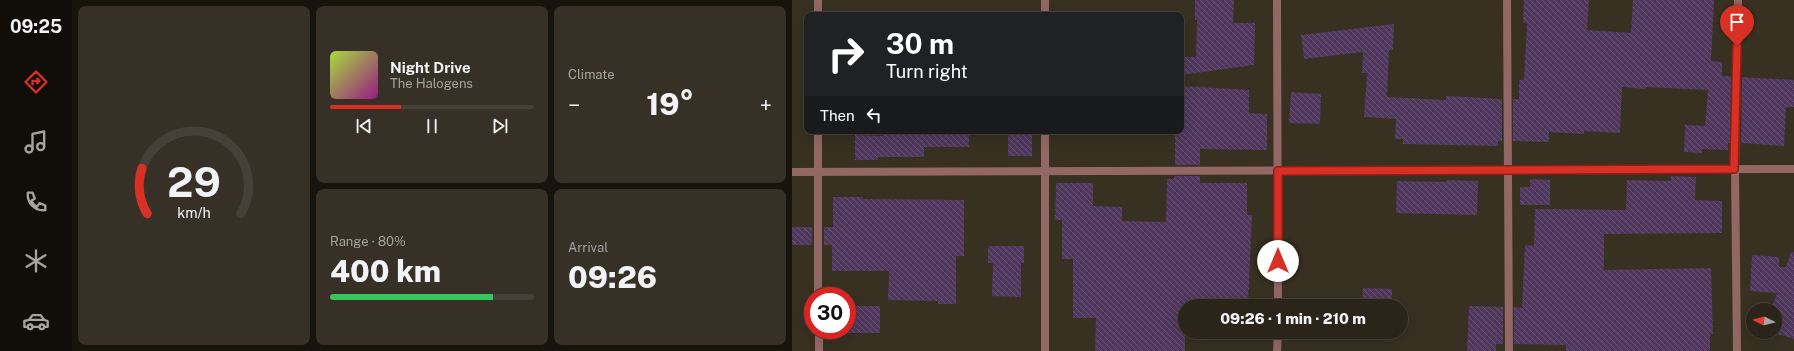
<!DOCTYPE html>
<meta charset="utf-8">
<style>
body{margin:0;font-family:"Public Sans",sans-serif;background:#363026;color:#f1f3f6;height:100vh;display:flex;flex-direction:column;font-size:15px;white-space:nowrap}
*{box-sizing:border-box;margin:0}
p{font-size:13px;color:#a5a4a2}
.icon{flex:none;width:22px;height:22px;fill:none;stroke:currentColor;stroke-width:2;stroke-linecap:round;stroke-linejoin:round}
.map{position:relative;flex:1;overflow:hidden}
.side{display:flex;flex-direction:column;gap:6px;padding:6px;background:#17140e;width:720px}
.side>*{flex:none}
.banner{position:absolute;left:12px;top:12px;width:380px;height:122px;border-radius:8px;box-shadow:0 4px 16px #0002,0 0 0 1px #464138;background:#202124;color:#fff;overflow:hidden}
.needle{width:26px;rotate:276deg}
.buttons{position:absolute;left:954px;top:303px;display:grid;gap:8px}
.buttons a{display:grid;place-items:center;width:36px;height:36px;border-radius:50%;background:#2a2419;box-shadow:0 4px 16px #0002,0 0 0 1px #464138;font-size:20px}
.speed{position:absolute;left:12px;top:287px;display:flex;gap:8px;font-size:20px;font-weight:700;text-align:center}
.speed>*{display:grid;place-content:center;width:52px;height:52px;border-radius:50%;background:#2a2419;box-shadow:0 4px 16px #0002,0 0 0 1px #464138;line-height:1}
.speed .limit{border:6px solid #d22;background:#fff;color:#111}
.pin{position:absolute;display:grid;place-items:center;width:34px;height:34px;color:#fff;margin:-41px -17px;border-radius:50% 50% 50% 0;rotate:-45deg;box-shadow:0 0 4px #0007}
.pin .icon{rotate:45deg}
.me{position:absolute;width:44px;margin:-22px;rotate:0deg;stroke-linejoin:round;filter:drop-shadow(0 0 3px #0008)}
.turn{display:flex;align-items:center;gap:14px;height:84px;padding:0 16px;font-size:18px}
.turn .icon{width:52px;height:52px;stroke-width:2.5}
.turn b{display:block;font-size:28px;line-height:34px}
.then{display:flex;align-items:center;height:38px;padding:0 16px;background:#0003;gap:8px;font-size:15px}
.big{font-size:30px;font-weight:800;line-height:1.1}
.side .tile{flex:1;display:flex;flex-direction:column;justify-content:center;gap:6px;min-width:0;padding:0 14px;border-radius:8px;background:#363026}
.side .dial{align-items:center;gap:0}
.dial svg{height:104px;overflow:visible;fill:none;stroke:#464138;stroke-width:7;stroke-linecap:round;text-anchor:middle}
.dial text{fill:#f1f3f6;stroke:none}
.song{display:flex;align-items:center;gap:12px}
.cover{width:48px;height:48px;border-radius:6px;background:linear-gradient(135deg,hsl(80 70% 55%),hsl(310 70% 35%))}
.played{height:4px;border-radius:2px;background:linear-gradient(90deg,#d93025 35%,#464138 35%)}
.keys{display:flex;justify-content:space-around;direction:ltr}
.heat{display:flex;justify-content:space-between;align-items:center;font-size:22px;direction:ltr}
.charge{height:6px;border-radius:3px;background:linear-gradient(90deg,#34c759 80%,#464138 0)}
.side .tiles{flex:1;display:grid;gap:6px;grid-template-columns:repeat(3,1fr)}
.tile:first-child{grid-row:span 2}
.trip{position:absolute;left:386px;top:299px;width:230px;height:40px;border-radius:20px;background:#2a2419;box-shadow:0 4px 16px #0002,0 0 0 1px #464138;font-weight:800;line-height:40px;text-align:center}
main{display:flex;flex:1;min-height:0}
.menu{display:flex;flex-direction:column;width:72px;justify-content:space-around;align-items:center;background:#110e0a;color:#a5a4a2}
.menu .icon{width:28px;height:28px}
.menu .current{color:#d93025}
.menu b{font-size:18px;color:#f1f3f6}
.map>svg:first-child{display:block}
.building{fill:url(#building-back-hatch)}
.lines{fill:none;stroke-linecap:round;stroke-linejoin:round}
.minor{stroke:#946767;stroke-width:8}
.tertiary{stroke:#946767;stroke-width:8}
.route-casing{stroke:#8d1f18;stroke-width:10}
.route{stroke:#d93025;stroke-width:7}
</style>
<main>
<nav class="menu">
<b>09:25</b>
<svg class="icon current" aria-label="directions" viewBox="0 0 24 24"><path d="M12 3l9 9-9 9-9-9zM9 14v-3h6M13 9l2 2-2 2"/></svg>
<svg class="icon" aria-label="music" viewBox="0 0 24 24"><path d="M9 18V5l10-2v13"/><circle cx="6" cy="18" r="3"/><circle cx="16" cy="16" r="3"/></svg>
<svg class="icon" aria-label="phone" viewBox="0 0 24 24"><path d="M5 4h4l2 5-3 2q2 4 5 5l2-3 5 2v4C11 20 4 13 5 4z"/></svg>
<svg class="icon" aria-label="climate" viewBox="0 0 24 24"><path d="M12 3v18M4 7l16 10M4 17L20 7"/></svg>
<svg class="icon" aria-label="car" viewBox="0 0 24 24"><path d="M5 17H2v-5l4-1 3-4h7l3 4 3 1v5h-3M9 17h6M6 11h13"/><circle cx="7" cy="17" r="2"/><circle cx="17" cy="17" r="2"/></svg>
</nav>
<section class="side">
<div class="tiles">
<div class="tile dial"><svg viewBox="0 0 100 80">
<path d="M14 69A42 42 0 1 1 86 69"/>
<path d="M14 69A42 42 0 0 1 10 34" stroke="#d93025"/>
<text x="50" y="56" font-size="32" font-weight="700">29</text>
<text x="50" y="72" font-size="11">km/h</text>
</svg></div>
<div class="tile">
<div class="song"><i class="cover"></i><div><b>Night Drive</b><p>The Halogens</p></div></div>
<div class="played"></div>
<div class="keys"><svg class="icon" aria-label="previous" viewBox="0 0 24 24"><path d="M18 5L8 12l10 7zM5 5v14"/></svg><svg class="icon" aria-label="pause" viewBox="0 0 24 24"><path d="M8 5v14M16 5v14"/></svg><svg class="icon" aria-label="next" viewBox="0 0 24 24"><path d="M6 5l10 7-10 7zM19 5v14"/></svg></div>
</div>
<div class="tile"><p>Climate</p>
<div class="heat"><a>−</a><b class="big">19°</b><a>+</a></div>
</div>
<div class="tile"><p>Range · 80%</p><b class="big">400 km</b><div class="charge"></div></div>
<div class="tile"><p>Arrival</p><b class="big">09:26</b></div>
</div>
</section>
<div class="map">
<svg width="1002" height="351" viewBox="0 0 1002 351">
<defs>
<pattern id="building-back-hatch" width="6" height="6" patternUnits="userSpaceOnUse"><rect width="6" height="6" fill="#50375d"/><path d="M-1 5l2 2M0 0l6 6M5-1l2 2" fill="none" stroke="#695373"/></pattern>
</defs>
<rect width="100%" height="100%" fill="#383021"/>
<path class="building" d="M403,0H442L441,23H463L462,65L389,75V57H404L405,20H403Z
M732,0H797L795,30L839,33L841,0H922L919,61L930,62V76H939L938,143H936V150L910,149V153L892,152L893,125L913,126L916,90L854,87V89L830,87L828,133L792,131V134L757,132V142L721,141V99H727V80H732L735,23H731Z
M602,24L601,50H597L595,97L654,100V96L710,99V141H706V146L611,144V139H603L604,119L572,117L575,73H570L571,52L512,59L509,35Z
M950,77L1002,80V107H994L992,146L949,143Z
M389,86L457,90V113L475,114V150L408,149V165H383V131H389Z
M499,92L529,94L528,124L497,123Z
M91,131H177V147H132V157H86V160H63V135L91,136Z
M216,131H240V156H216Z
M382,176H408V183H455V215H460L456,306H393V351H303L304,318H281V259H270V220H263L264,183H301V206L330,207V221L374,222L375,179H382Z
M879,176L904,177L903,200L930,201V233L812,234V270L919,268L921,334H918V351H774V345L722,344V307L730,308L733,245L742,246L743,209L834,210L835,180L879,181Z
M738,179L758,180V205H728V187H738Z
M655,180L686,181L685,215L604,213L605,181L655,182Z
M41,197H71V199L172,200V256H164V304H146V301L96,300L97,271H40V245H32V227H41Z
M0,227H20V245H0Z
M196,246H232V263H229V297L200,296L201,263H196Z
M999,252H1002V339L980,332H983V310H979L985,293L958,291L960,255L987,257V267H994Z
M571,288L600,289V306H570Z
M55,306H88V333H55Z
M677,306L711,307V344H704V351H675Z"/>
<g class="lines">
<path class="minor" d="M253,0V15
M485,0L486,306
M715,0L717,351
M253,131V351
M0,172L1002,169
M485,351L486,332
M945,351L943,169L946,0"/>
<path class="tertiary" d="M26,0V15
M26,131V296
M27,330V351"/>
</g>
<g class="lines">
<g class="route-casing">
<path id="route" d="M486,261V171L942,169L945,46"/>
</g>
<use href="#route" class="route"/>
</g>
</svg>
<div class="buttons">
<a><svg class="needle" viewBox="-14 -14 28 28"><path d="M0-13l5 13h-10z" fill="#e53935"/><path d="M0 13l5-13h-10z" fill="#a5a4a2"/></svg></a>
</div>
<div class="speed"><div class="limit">30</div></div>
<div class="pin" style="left:945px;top:46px;background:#d93025"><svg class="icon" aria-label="arrive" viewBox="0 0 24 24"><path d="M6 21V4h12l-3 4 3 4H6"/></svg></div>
<svg class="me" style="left:486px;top:261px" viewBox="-20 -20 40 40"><circle r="19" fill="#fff"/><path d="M0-13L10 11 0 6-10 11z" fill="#d93025"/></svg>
<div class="trip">09:26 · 1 min · 210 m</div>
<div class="banner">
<div class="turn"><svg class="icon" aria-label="right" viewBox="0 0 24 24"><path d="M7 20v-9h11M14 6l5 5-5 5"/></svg><div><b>30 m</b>Turn right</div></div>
<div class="then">Then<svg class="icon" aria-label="left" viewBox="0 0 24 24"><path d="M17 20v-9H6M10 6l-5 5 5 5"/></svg></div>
</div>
</div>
</main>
